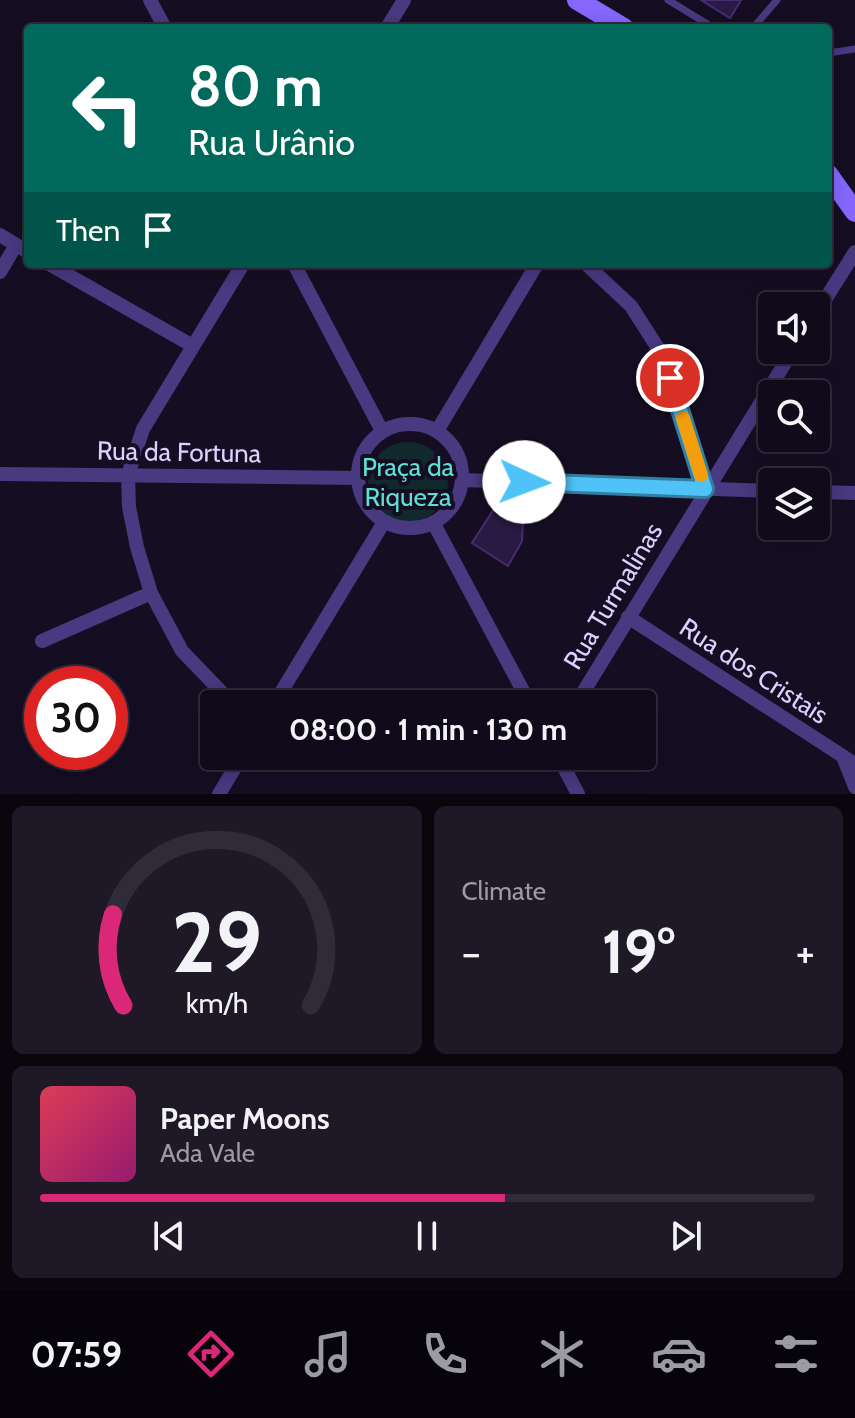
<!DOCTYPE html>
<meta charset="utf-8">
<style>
body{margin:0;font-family:Cabin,sans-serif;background:#1e1827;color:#f1f3f6;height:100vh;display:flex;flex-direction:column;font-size:30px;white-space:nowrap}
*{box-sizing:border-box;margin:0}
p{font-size:26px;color:#9c9aa2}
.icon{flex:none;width:44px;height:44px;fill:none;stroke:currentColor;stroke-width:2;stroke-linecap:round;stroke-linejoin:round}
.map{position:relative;height:794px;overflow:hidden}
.panel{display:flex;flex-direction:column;gap:12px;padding:12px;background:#09060e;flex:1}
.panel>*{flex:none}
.guide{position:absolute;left:24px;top:24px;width:808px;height:244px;border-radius:8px;box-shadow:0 4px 20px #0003,0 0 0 2px #302b39;background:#00695c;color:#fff;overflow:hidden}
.controls{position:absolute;left:758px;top:292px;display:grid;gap:16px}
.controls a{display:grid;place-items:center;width:72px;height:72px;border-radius:8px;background:#100a1a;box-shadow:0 4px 20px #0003,0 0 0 2px #302b39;font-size:40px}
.speed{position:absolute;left:24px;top:666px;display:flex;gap:16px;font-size:40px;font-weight:700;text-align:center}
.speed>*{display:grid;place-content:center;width:104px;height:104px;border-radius:50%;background:#100a1a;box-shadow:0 4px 20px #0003,0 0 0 2px #302b39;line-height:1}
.speed .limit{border:12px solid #d22;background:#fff;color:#111}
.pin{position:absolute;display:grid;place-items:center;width:68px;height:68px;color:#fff;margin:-34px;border:4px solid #fff;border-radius:50%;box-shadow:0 2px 8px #0007}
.me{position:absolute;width:88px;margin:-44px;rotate:92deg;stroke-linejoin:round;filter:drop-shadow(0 0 6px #0008)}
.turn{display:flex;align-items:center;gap:28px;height:168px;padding:0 32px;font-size:36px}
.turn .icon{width:104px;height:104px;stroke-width:2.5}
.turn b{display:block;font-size:56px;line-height:68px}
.then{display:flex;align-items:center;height:76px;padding:0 32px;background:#0003;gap:16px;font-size:30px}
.big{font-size:60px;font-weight:700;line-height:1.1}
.panel .widget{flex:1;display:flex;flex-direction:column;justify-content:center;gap:12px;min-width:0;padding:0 28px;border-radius:12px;background:#1e1827}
.panel .dial{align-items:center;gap:0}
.dial svg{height:208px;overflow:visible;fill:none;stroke:#302b39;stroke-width:7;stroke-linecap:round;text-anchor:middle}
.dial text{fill:#f1f3f6;stroke:none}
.song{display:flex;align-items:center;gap:24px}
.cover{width:96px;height:96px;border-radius:12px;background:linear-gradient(135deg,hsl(350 70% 55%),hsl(320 70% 35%))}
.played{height:8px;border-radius:4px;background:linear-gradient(90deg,#db2777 60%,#302b39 60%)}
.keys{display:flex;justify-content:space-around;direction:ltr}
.heat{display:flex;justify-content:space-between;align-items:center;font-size:44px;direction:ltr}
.panel .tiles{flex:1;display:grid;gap:12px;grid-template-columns:1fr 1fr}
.widget:last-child{grid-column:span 2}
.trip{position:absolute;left:200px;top:690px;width:456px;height:80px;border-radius:8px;background:#100a1a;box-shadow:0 4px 20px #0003,0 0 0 2px #302b39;font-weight:700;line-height:80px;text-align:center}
.menu{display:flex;height:128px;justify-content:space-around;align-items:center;background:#06040a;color:#9c9aa2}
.menu .icon{width:56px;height:56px}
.menu .on{color:#db2777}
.menu b{font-size:36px;color:#f1f3f6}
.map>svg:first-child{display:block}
.green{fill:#11292d}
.building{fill:#291a43;stroke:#452c6f;stroke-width:2}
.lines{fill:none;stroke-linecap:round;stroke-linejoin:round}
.lane{stroke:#483981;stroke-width:7}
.street{stroke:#483981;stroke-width:14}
.secondary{stroke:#8567fe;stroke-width:20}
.route-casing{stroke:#337fa1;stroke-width:20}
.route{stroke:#4fc3f7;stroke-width:14}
.slow{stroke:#f59e0b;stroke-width:14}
.labels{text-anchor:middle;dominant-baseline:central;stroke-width:8;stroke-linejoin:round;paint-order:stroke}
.street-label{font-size:26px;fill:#ddd0ff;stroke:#150e23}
.park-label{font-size:26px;fill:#5cdfd4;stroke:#150e23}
</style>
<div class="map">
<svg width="855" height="794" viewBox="0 0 855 794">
<rect width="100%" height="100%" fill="#150e23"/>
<path class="green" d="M368 482a40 40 0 1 1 80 0a40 40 0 1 1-80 0Z"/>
<path class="building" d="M701,0H741L730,18Z
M524,504L522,541L508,566L472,543L494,509Z"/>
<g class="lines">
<path class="lane" d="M668,0L714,28
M753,28L777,0
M828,53L855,49"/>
<path class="street" d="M150,0L165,28
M387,28L404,0
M0,235L28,252
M49,264L193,346
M294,264L382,431
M586,264L631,306L661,353L705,489
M0,272L16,245
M816,314L855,252
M358 476a52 52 0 1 1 104 0a52 52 0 1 1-104 0Z
M437,431L537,264
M0,474L358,478
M463,480L772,491
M816,492L855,493
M434,524L530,704
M628,617L855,764
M42,641L151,593
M233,704L182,651L151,593L137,547L129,507L128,475L143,429L243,264
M274,704L384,522
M576,704L793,350
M341,756C384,768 427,765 470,756
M558,756L578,794
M844,759L855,787
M219,794L242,756"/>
<path class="secondary" d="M577,0L624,28
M828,174L855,212"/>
</g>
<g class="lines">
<g class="route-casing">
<path id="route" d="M524,482L705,489L670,378"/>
</g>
<use href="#route" class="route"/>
<path class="slow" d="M683,418L701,475"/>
</g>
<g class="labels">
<g class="street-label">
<text transform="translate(179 452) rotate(1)">Rua da Fortuna</text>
<text transform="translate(613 596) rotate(-59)">Rua Turmalinas</text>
<text transform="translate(754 671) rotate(33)">Rua dos Cristais</text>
</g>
<g class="park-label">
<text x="408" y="467">Praça da<tspan x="408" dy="30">Riqueza</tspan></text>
</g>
</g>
</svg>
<div class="controls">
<a><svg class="icon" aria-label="sound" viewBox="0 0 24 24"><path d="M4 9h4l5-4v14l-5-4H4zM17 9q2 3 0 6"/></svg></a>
<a><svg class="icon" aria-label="search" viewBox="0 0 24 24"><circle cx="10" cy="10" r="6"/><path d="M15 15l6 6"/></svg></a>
<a><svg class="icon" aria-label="layers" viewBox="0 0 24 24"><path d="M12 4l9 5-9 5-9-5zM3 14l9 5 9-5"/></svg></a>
</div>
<div class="speed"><div class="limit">30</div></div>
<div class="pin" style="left:670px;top:378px;background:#d93025"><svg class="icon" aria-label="arrive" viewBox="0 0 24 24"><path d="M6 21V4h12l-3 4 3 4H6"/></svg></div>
<svg class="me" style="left:524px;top:482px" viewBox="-20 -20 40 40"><circle r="19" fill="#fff"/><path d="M0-13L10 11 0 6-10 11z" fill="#4fc3f7"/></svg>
<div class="trip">08:00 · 1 min · 130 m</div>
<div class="guide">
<div class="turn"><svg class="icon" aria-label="left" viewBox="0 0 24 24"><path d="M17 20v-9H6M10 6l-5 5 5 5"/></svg><div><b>80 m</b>Rua Urânio</div></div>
<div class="then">Then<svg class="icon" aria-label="arrive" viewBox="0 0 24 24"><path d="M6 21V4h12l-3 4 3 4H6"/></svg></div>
</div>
</div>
<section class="panel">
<div class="tiles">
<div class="widget dial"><svg viewBox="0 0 100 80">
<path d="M14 69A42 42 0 1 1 86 69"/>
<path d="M14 69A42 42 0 0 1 10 34" stroke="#db2777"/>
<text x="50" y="56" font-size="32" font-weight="700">29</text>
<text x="50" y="72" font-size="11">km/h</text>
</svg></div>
<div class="widget"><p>Climate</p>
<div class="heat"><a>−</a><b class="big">19°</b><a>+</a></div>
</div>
<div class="widget">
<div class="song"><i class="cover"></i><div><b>Paper Moons</b><p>Ada Vale</p></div></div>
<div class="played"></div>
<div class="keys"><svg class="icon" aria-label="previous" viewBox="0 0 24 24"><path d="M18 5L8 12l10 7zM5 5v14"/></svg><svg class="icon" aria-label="pause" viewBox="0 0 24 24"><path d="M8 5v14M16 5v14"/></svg><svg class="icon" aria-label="next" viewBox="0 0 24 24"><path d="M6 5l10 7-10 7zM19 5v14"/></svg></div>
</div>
</div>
</section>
<nav class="menu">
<b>07:59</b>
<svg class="icon on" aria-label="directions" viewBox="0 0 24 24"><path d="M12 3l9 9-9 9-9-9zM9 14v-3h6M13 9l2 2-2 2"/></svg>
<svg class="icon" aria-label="music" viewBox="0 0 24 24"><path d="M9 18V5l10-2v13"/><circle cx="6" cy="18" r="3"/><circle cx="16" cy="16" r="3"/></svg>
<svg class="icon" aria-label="phone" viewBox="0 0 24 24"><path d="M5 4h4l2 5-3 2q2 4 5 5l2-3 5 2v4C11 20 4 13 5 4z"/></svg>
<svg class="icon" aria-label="climate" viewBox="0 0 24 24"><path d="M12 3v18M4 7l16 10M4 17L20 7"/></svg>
<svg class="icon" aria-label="car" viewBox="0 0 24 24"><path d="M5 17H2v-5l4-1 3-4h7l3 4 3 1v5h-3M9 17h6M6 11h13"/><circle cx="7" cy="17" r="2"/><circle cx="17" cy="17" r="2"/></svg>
<svg class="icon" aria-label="filters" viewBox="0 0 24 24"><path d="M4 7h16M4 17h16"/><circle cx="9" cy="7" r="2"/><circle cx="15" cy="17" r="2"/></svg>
</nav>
